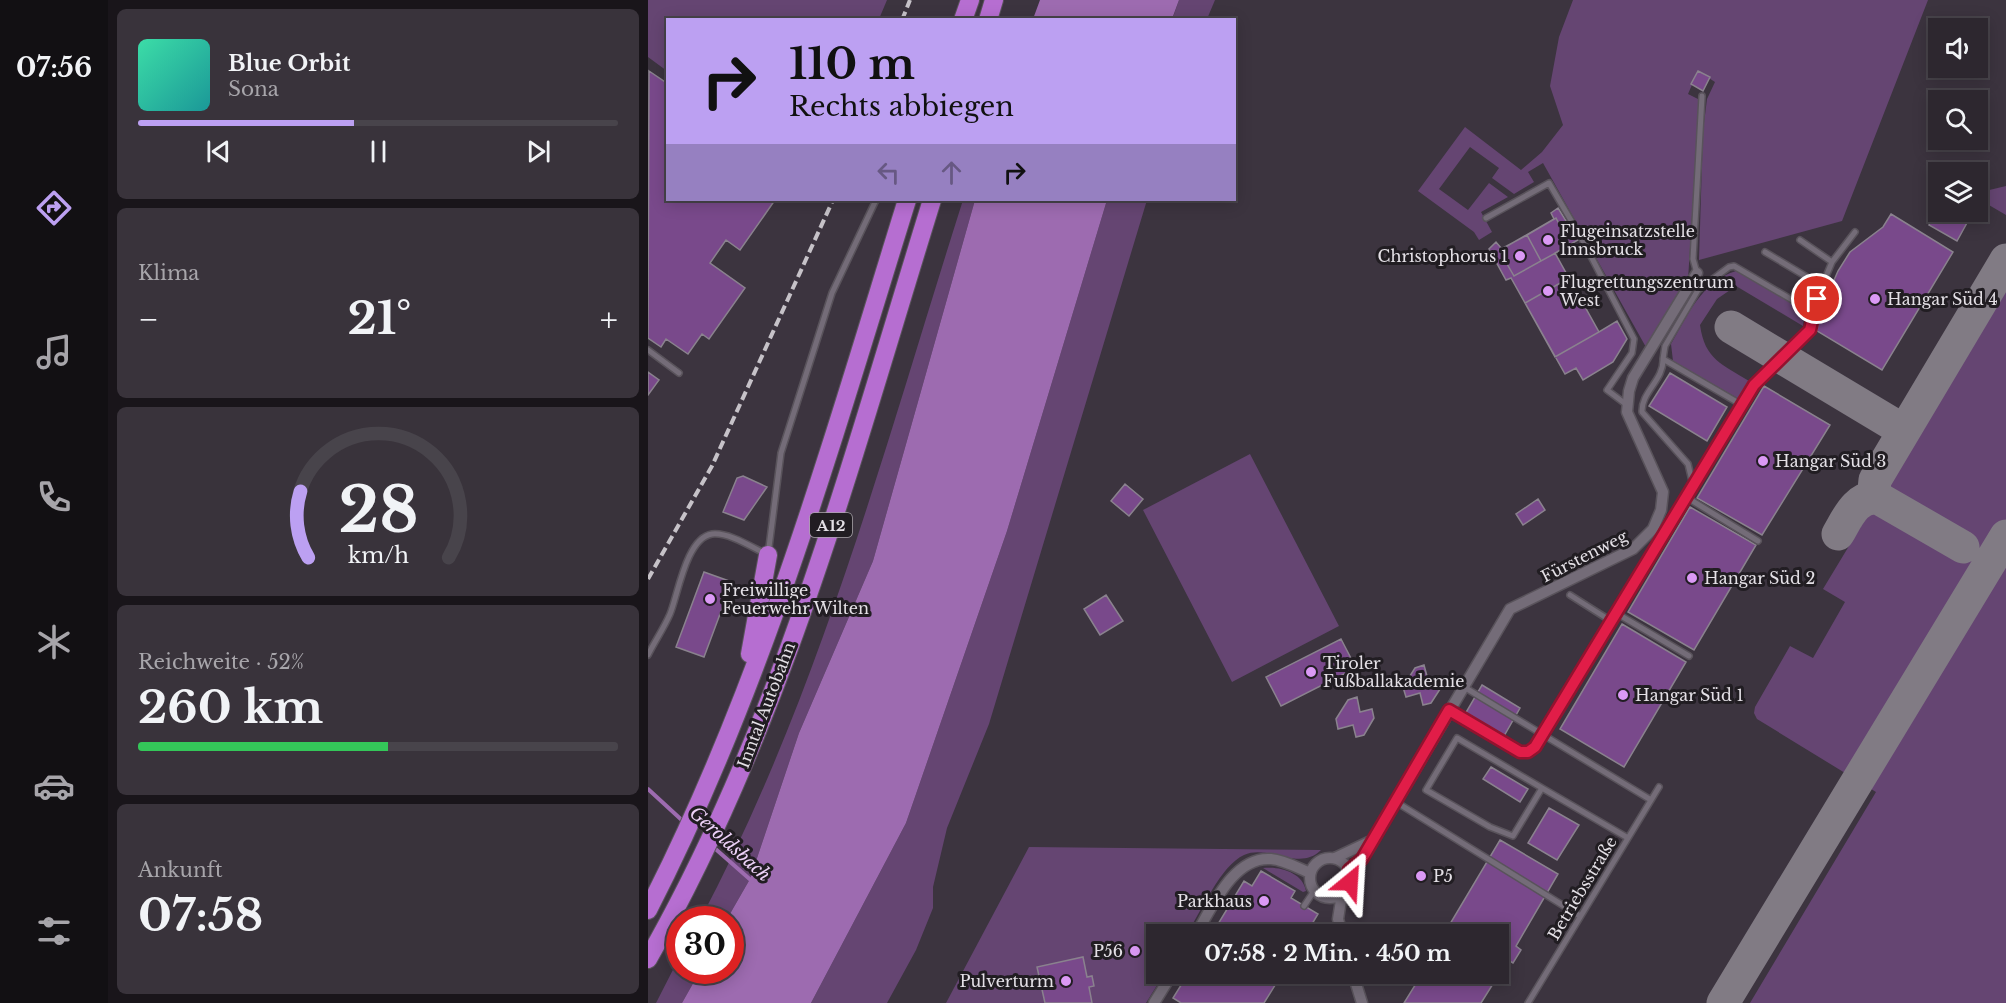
<!DOCTYPE html>
<html lang="de">
<meta charset="utf-8">
<style>
body{margin:0;font-family:"Libre Baskerville",serif;background:#39333b;color:#f1f3f6;height:100vh;display:flex;flex-direction:column;font-size:22px;white-space:nowrap}
*{box-sizing:border-box;margin:0}
p{font-size:20px;color:#a7a5aa}
.icon{flex:none;width:33px;height:33px;fill:none;stroke:currentColor;stroke-width:2;stroke-linecap:round;stroke-linejoin:round}
.map{position:relative;flex:1;overflow:hidden}
.side{display:flex;flex-direction:column;gap:9px;padding:9px;background:#19151a;width:540px}
.side>*{flex:none}
.top-card{position:absolute;left:18px;top:18px;width:570px;height:183px;border-radius:0px;box-shadow:0 3px 15px #0003,0 0 0 2px #48444b;background:#bca0f2;color:#111;overflow:hidden}
.tools{position:absolute;left:1280px;top:18px;display:grid;gap:12px}
.tools a{display:grid;place-items:center;width:60px;height:60px;border-radius:0px;background:#2d272f;box-shadow:0 3px 15px #0003,0 0 0 2px #48444b;font-size:30px}
.speed{position:absolute;left:18px;top:906px;display:flex;gap:12px;font-size:30px;font-weight:700;text-align:center}
.speed>*{display:grid;place-content:center;width:78px;height:78px;border-radius:50%;background:#2d272f;box-shadow:0 3px 15px #0003,0 0 0 2px #48444b;line-height:1}
.speed .limit{border:9px solid #d22;background:#fff;color:#111}
.pin{position:absolute;display:grid;place-items:center;width:51px;height:51px;color:#fff;margin:-26px;border:3px solid #fff;border-radius:50%;box-shadow:0 2px 6px #0007}
.me{position:absolute;width:66px;margin:-33px;rotate:27deg;stroke-linejoin:round;filter:drop-shadow(0 0 4px #0008)}
.turn{display:flex;align-items:center;gap:21px;height:126px;padding:0 24px;font-size:27px}
.turn .icon{width:78px;height:78px;stroke-width:2.5}
.turn b{display:block;font-size:42px;line-height:51px}
.lanes{display:flex;align-items:center;height:57px;padding:0 24px;background:#0003;justify-content:center;gap:30px;direction:ltr}
.lanes .off{opacity:.35}
.big{font-size:45px;font-weight:800;line-height:1.1}
.side .card{flex:1;display:flex;flex-direction:column;justify-content:center;gap:9px;min-width:0;padding:0 21px;border-radius:9px;background:#39333b}
.side .dial{align-items:center;gap:0}
.dial svg{height:156px;overflow:visible;fill:none;stroke:#48444b;stroke-width:7;stroke-linecap:round;text-anchor:middle}
.dial text{fill:#f1f3f6;stroke:none}
.song{display:flex;align-items:center;gap:18px}
.cover{width:72px;height:72px;border-radius:9px;background:linear-gradient(135deg,hsl(160 70% 55%),hsl(180 70% 35%))}
.played{height:6px;border-radius:3px;background:linear-gradient(90deg,#bca0f2 45%,#48444b 45%)}
.keys{display:flex;justify-content:space-around;direction:ltr}
.heat{display:flex;justify-content:space-between;align-items:center;font-size:33px;direction:ltr}
.charge{height:9px;border-radius:4px;background:linear-gradient(90deg,#34c759 52%,#48444b 0)}
.trip{position:absolute;left:498px;top:924px;width:363px;height:60px;border-radius:0px;background:#2d272f;box-shadow:0 3px 15px #0003,0 0 0 2px #48444b;font-weight:800;line-height:60px;text-align:center}
main{display:flex;flex:1;min-height:0}
.tabs{display:flex;flex-direction:column;width:108px;justify-content:space-around;align-items:center;background:#121013;color:#a7a5aa}
.tabs .icon{width:42px;height:42px}
.tabs .selected{color:#bca0f2}
.tabs b{font-size:27px;color:#f1f3f6}
.map>svg:first-child{display:block}
.green{fill:#654572}
.water{fill:#9d6bb0}
.lines{fill:none;stroke-linecap:round;stroke-linejoin:round}
.stream{stroke:#9d6bb0;stroke-width:4}
.taxiway{stroke:#817b84;stroke-width:33}
.building{fill:#79498b;stroke:#8a828e;stroke-width:1.5}
.service-casing{stroke:#59535b;stroke-width:8}
.minor-casing{stroke:#59535b;stroke-width:13}
.motorway-casing{stroke:#59535b;stroke-width:20}
.service{stroke:#746c78;stroke-width:5}
.minor{stroke:#746c78;stroke-width:10}
.motorway{stroke:#b66ed1;stroke-width:18}
.rail{stroke:#c6c2c8;stroke-width:4;stroke-dasharray:9 4.5;stroke-linecap:butt}
.route-casing{stroke:#92132f;stroke-width:15}
.route{stroke:#e11d48;stroke-width:10}
.poi-dot{fill:#db99f5;stroke:#211d22;stroke-width:2}
.labels{text-anchor:middle;dominant-baseline:central;stroke-width:6;stroke-linejoin:round;paint-order:stroke}
.shield{fill:#211d22;stroke:#aaa6ab;stroke-width:1.5}
.shield-label{font-size:15px;font-weight:bold;fill:#e4e0e6}
.poi-label{font-size:16px;fill:#e4e0e6;stroke:#211d22;text-anchor:start}
.street-label{font-size:16px;fill:#e4e0e6;stroke:#211d22}
.water-label{font-size:18px;font-style:italic;fill:#edd2f8;stroke:#211d22}
</style>
<main>
<nav class="tabs">
<b>07:56</b>
<svg class="icon selected" aria-label="directions" viewBox="0 0 24 24"><path d="M12 3l9 9-9 9-9-9zM9 14v-3h6M13 9l2 2-2 2"/></svg>
<svg class="icon" aria-label="music" viewBox="0 0 24 24"><path d="M9 18V5l10-2v13"/><circle cx="6" cy="18" r="3"/><circle cx="16" cy="16" r="3"/></svg>
<svg class="icon" aria-label="phone" viewBox="0 0 24 24"><path d="M5 4h4l2 5-3 2q2 4 5 5l2-3 5 2v4C11 20 4 13 5 4z"/></svg>
<svg class="icon" aria-label="climate" viewBox="0 0 24 24"><path d="M12 3v18M4 7l16 10M4 17L20 7"/></svg>
<svg class="icon" aria-label="car" viewBox="0 0 24 24"><path d="M5 17H2v-5l4-1 3-4h7l3 4 3 1v5h-3M9 17h6M6 11h13"/><circle cx="7" cy="17" r="2"/><circle cx="17" cy="17" r="2"/></svg>
<svg class="icon" aria-label="filters" viewBox="0 0 24 24"><path d="M4 7h16M4 17h16"/><circle cx="9" cy="7" r="2"/><circle cx="15" cy="17" r="2"/></svg>
</nav>
<section class="side">
<div class="card">
<div class="song"><i class="cover"></i><div><b>Blue Orbit</b><p>Sona</p></div></div>
<div class="played"></div>
<div class="keys"><svg class="icon" aria-label="previous" viewBox="0 0 24 24"><path d="M18 5L8 12l10 7zM5 5v14"/></svg><svg class="icon" aria-label="pause" viewBox="0 0 24 24"><path d="M8 5v14M16 5v14"/></svg><svg class="icon" aria-label="next" viewBox="0 0 24 24"><path d="M6 5l10 7-10 7zM19 5v14"/></svg></div>
</div>
<div class="card"><p>Klima</p>
<div class="heat"><a>−</a><b class="big">21°</b><a>+</a></div>
</div>
<div class="card dial"><svg viewBox="0 0 100 80">
<path d="M14 69A42 42 0 1 1 86 69"/>
<path d="M14 69A42 42 0 0 1 10 35" stroke="#bca0f2"/>
<text x="50" y="56" font-size="32" font-weight="700">28</text>
<text x="50" y="72" font-size="11">km/h</text>
</svg></div>
<div class="card"><p>Reichweite · 52%</p><b class="big">260 km</b><div class="charge"></div></div>
<div class="card"><p>Ankunft</p><b class="big">07:58</b></div>
</section>
<div class="map">
<svg width="1358" height="1003" viewBox="0 0 1358 1003">
<rect width="100%" height="100%" fill="#3c343f"/>
<path class="green" d="M0,0H239L231,19L20,20L19,71L0,57Z
M531,0H567L559,19L524,20Z
M925,0H1280L1194,221L1051,260L1055,131L1059,99L1067,82L1050,71L1040,94L1050,99L1051,103L1040,280L999,349L895,163L880,172L886,182L866,194L844,178L851,168L822,147L791,189L820,210L841,183L860,197L833,212L844,232L831,240L826,232L770,191L817,127L873,170L894,152L915,125L902,86L911,37Z
M1358,186V215L1334,201L1333,192Z
M315,200H327L225,561L151,733L102,879L79,919L52,920C172,694 238,442 315,200Z
M459,200H499L341,724L299,828L285,887V908L268,950L239,1003H163L258,823L359,531Z
M1088,271L1157,310L1155,326L1088,286L1069,299L1052,325C1057,360 1074,364 1101,381L1091,399L1025,361L1023,344C1040,315 1053,282 1088,271Z
M1358,286V1003H1102L1228,792L1109,719L1106,713L1107,707L1142,646L1165,658L1197,602L1175,589Z
M602,454L691,626L584,682L495,510Z
M381,847L673,850C651,872 621,844 596,855C573,865 552,913 539,934H508V974H516L498,1003H298Z
M615,868C631,866 655,872 658,891L655,892Z
M31,958L32,970L52,971L34,1003H8Z"/>
<path class="water" d="M392,0H531L524,19H385Z
M327,200H459L359,531L258,823L163,1003H34L52,971L82,970V920L79,919L102,879L151,733L225,561Z"/>
<g class="lines">
<path class="stream" d="M0,789L37,823
M63,845L105,882"/>
<path class="taxiway" d="M1083,327L1243,423
M1230,498L1226,490L1227,480L1358,260
M1190,534C1200,517 1208,496 1230,498L1315,547
M1075,1003L1358,536"/>
</g>
<path class="building" d="M1,71L20,84V200H127L92,250L78,240L62,263L97,288L61,339L54,334L40,354L18,339L13,347L0,338Z
M1050,71L1062,77L1055,91L1043,84Z
M910,208L930,240L907,253L951,332L969,321L979,339L965,362L935,380L928,368L917,374L863,278L858,280L841,249L848,242L854,249L906,219L903,213Z
M1290,209L1325,212L1309,241L1281,225Z
M1243,214L1305,252L1234,370L1169,331L1173,310L1190,271L1202,252L1235,227Z
M908,218L922,245L893,261L879,235Z
M879,235L893,261L866,276L851,250Z
M921,278L951,332L907,357L877,303Z
M0,372L11,380L0,395Z
M1022,373L1079,407L1059,441L1001,406Z
M1116,386L1182,425L1114,535L1049,498Z
M95,476L119,487L96,520L75,512L89,478Z
M477,484L495,499L481,516L463,501Z
M890,499L897,510L875,525L868,514Z
M1042,507L1108,545L1046,650L980,612Z
M56,572L84,582L56,657L28,647Z
M458,595L475,621L452,635L436,609Z
M974,624L1038,662L976,767L912,729Z
M693,639L708,668L633,706L618,677Z
M776,665L780,680L792,677L794,686L783,703L775,705L772,693L758,697L755,687L767,668Z
M834,685L872,708L852,743L813,721Z
M709,697L712,712L724,709L726,718L716,735L708,737L705,725L690,729L688,719L700,700Z
M843,767L880,789L872,802L835,779Z
M901,808L931,825L909,860L880,843Z
M852,840L910,874L868,946L873,950L865,963L860,960L833,1003H756L774,974H850V934H796Z
M613,871L647,891L643,898L670,914L658,934H564L596,881L604,886Z
M435,957L439,977L444,976L446,986L441,987L444,1003H397L389,967Z
M540,974H634L616,1003H533L525,998Z"/>
<g class="lines">
<g class="service-casing">
<path id="service" d="M838,218L901,183L934,239L986,339L984,353L959,390L979,405
M1152,240L1184,262L1174,286
M1184,262L1207,232
M1049,273L1045,259L1054,96
M0,350L31,373
M1015,359L1017,346L1050,290L1081,267L1086,266L1165,312L1174,286L1117,252
M1045,485L1040,464L994,412C993,392 1016,380 1015,359L1094,405
M1038,497L1110,541
M922,595L963,621
M968,613L1041,656
M0,655C7,641 16,628 22,614C30,595 38,538 64,534C81,532 105,548 120,555L133,453L184,293L228,200
M816,687L1003,800
M801,710L872,752H880L887,747L1106,385L1162,330L1165,312
M894,788L809,738L778,790L842,827L865,836L894,788L980,838
M748,802L932,916
M656,906L666,891
M880,1003L1011,787"/>
</g>
<g class="minor-casing">
<path id="minor" d="M662 878a20 20 0 1 1 40 0a20 20 0 1 1-40 0Z
M687,858L723,841
M701,870L714,859L862,609L985,549L1005,529L1013,510L1015,492L979,412L981,391L985,378L1049,273
M694,894L690,919L694,934
M548,934C564,908 585,856 623,859C636,860 650,868 662,873
M705,974L714,1003
M506,1003L524,974"/>
</g>
<g class="motorway-casing">
<path id="motorway" d="M315,20L322,0
M340,20L346,0
M102,654L120,555
M0,910C116,684 184,441 259,200
M0,959C135,723 204,457 284,200"/>
</g>
<use href="#service" class="service"/>
<use href="#minor" class="minor"/>
<use href="#motorway" class="motorway"/>
<path class="rail" d="M254,20L262,0
M0,579L64,466L185,200"/>
</g>
<g class="lines">
<g class="route-casing">
<path id="route" d="M702,882L701,870L714,859L801,710L872,752H880L887,747L1106,385L1162,330L1169,299"/>
</g>
<use href="#route" class="route"/>
</g>
<g class="poi-dot">
<circle cx="900" cy="240" r="6"/>
<circle cx="872" cy="256" r="6"/>
<circle cx="900" cy="291" r="6"/>
<circle cx="1227" cy="299" r="6"/>
<circle cx="1115" cy="461" r="6"/>
<circle cx="1044" cy="578" r="6"/>
<circle cx="62" cy="599" r="6"/>
<circle cx="663" cy="672" r="6"/>
<circle cx="975" cy="695" r="6"/>
<circle cx="773" cy="876" r="6"/>
<circle cx="616" cy="901" r="6"/>
<circle cx="487" cy="951" r="6"/>
<circle cx="418" cy="981" r="6"/>
</g>
<g class="labels">
<rect class="shield" x="162" y="513" width="42" height="24" rx="4.5"/>
<g class="shield-label">
<text x="183" y="525">A12</text>
</g>
<g class="poi-label">
<text x="912" y="231">Flugeinsatzstelle<tspan x="912" dy="18">Innsbruck</tspan></text>
<text x="860" y="256" text-anchor="end">Christophorus 1</text>
<text x="912" y="282">Flugrettungszentrum<tspan x="912" dy="18">West</tspan></text>
<text x="1239" y="299">Hangar Süd 4</text>
<text x="1127" y="461">Hangar Süd 3</text>
<text x="1056" y="578">Hangar Süd 2</text>
<text x="74" y="590">Freiwillige<tspan x="74" dy="18">Feuerwehr Wilten</tspan></text>
<text x="675" y="663">Tiroler<tspan x="675" dy="18">Fußballakademie</tspan></text>
<text x="987" y="695">Hangar Süd 1</text>
<text x="785" y="876">P5</text>
<text x="604" y="901" text-anchor="end">Parkhaus</text>
<text x="475" y="951" text-anchor="end">P56</text>
<text x="406" y="981" text-anchor="end">Pulverturm</text>
</g>
<g class="street-label">
<text transform="translate(936 556) rotate(-27)">Fürstenweg</text>
<text transform="translate(118 705) rotate(-69)">Inntal Autobahn</text>
<text transform="translate(934 888) rotate(-59)">Betriebsstraße</text>
</g>
<g class="water-label">
<text transform="translate(82 844) rotate(42)">Geroldsbach</text>
</g>
</g>
</svg>
<div class="tools">
<a><svg class="icon" aria-label="sound" viewBox="0 0 24 24"><path d="M4 9h4l5-4v14l-5-4H4zM17 9q2 3 0 6"/></svg></a>
<a><svg class="icon" aria-label="search" viewBox="0 0 24 24"><circle cx="10" cy="10" r="6"/><path d="M15 15l6 6"/></svg></a>
<a><svg class="icon" aria-label="layers" viewBox="0 0 24 24"><path d="M12 4l9 5-9 5-9-5zM3 14l9 5 9-5"/></svg></a>
</div>
<div class="speed"><div class="limit">30</div></div>
<div class="pin" style="left:1169px;top:299px;background:#d93025"><svg class="icon" aria-label="arrive" viewBox="0 0 24 24"><path d="M6 21V4h12l-3 4 3 4H6"/></svg></div>
<svg class="me" style="left:702px;top:882px" viewBox="-20 -20 40 40"><path d="M0-17L14 15 0 8-14 15z" fill="#e11d48" stroke="#fff" stroke-width="4"/></svg>
<div class="trip">07:58 · 2 Min. · 450 m</div>
<div class="top-card">
<div class="turn"><svg class="icon" aria-label="right" viewBox="0 0 24 24"><path d="M7 20v-9h11M14 6l5 5-5 5"/></svg><div><b>110 m</b>Rechts abbiegen</div></div>
<div class="lanes"><svg class="icon off" aria-label="left" viewBox="0 0 24 24"><path d="M17 20v-9H6M10 6l-5 5 5 5"/></svg><svg class="icon off" aria-label="ahead" viewBox="0 0 24 24"><path d="M12 20V5M6 11l6-6 6 6"/></svg><svg class="icon" aria-label="right" viewBox="0 0 24 24"><path d="M7 20v-9h11M14 6l5 5-5 5"/></svg></div>
</div>
</div>
</main>
